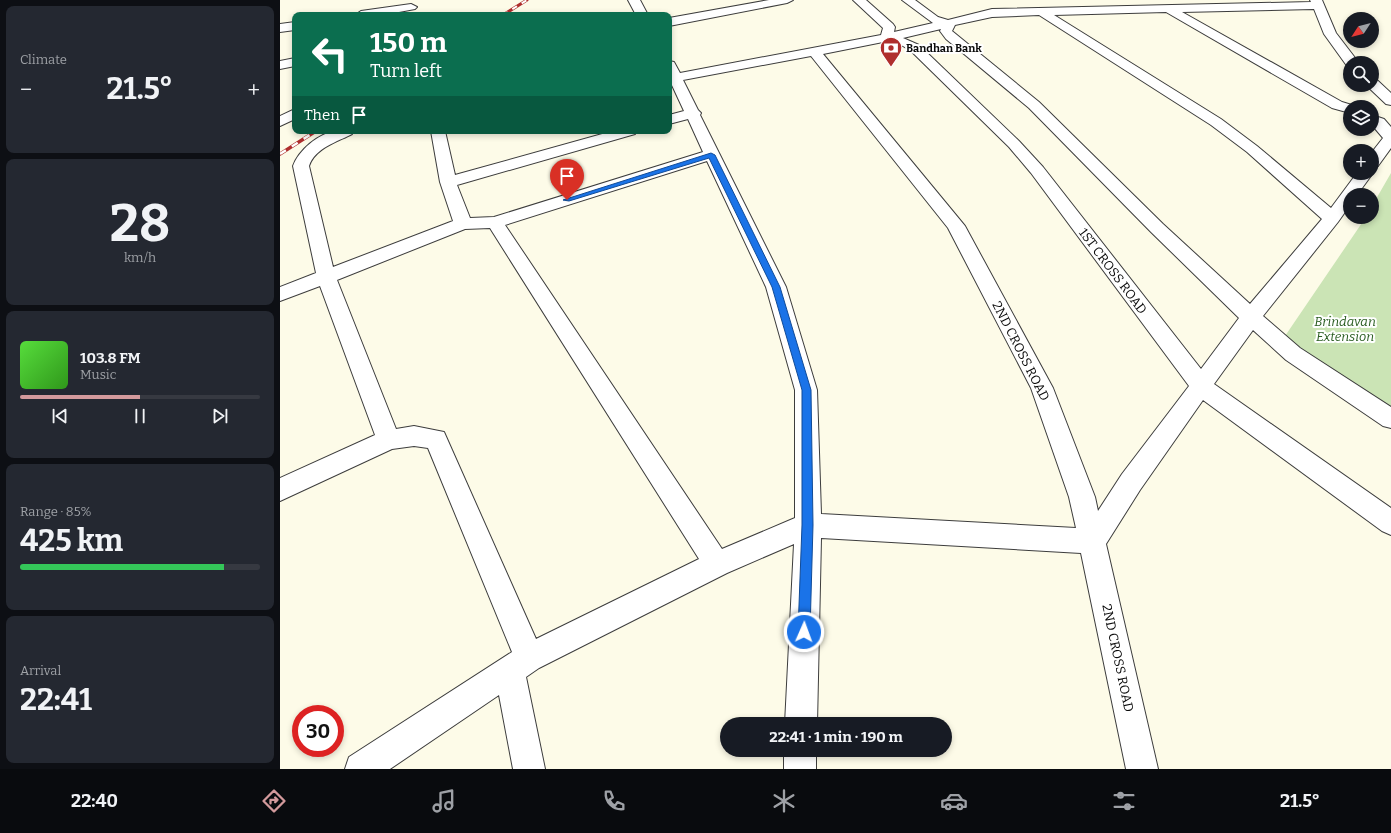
<!DOCTYPE html>
<meta charset="utf-8">
<style>
body{margin:0;font-family:Bitter,serif;background:#242831;color:#f1f3f6;height:100vh;display:flex;flex-direction:column;font-size:15px;white-space:nowrap}
*{box-sizing:border-box;margin:0}
p{font-size:13px;color:#9ea1a6}
.icon{flex:none;width:22px;height:22px;fill:none;stroke:currentColor;stroke-width:2;stroke-linecap:round;stroke-linejoin:round}
.map{position:relative;flex:1;overflow:hidden}
.side{display:flex;flex-direction:column;gap:6px;padding:6px;background:#0d0f14;width:280px}
.side>*{flex:none}
.guide{position:absolute;left:12px;top:12px;width:380px;height:122px;border-radius:8px;box-shadow:0 2px 6px #0003;background:#0b6e4f;color:#fff;overflow:hidden}
.needle{width:26px;rotate:234deg}
.buttons{position:absolute;left:1063px;top:12px;display:grid;gap:8px}
.buttons a{display:grid;place-items:center;width:36px;height:36px;border-radius:50%;background:#171b24;box-shadow:0 2px 6px #0003;font-size:20px}
.speed{position:absolute;left:12px;top:705px;display:flex;gap:8px;font-size:20px;font-weight:700;text-align:center}
.speed>*{display:grid;place-content:center;width:52px;height:52px;border-radius:50%;background:#171b24;box-shadow:0 2px 6px #0003;line-height:1}
.speed .limit{border:6px solid #d22;background:#fff;color:#111}
.pin{position:absolute;display:grid;place-items:center;width:34px;height:34px;color:#fff;margin:-41px -17px;border-radius:50% 50% 50% 0;rotate:-45deg;box-shadow:0 0 4px #0007}
.pin .icon{rotate:45deg}
.me{position:absolute;width:44px;margin:-22px;rotate:2deg;stroke-linejoin:round;filter:drop-shadow(0 0 3px #0008)}
.turn{display:flex;align-items:center;gap:14px;height:84px;padding:0 12px;font-size:18px}
.turn .icon{width:52px;height:52px;stroke-width:2.5}
.turn b{display:block;font-size:28px;line-height:34px}
.then{display:flex;align-items:center;height:38px;padding:0 12px;background:#0003;gap:8px;font-size:15px}
.big{font-size:30px;font-weight:700;line-height:1.1}
.side .widget{flex:1;display:flex;flex-direction:column;justify-content:center;gap:6px;min-width:0;padding:0 14px;border-radius:8px;background:#242831}
.side .dial{align-items:center;gap:0}
.dial b{font-size:52px;line-height:1}
.song{display:flex;align-items:center;gap:12px}
.cover{width:48px;height:48px;border-radius:6px;background:linear-gradient(135deg,hsl(110 70% 55%),hsl(110 70% 35%))}
.played{height:4px;border-radius:2px;background:linear-gradient(90deg,#d39a9c 50%,#363941 50%)}
.keys{display:flex;justify-content:space-around;direction:ltr}
.heat{display:flex;justify-content:space-between;align-items:center;font-size:22px;direction:ltr}
.charge{height:6px;border-radius:3px;background:linear-gradient(90deg,#34c759 85%,#363941 0)}
.trip{position:absolute;left:440px;top:717px;width:232px;height:40px;border-radius:20px;background:#171b24;box-shadow:0 2px 6px #0003;font-weight:700;line-height:40px;text-align:center}
.menu{display:flex;height:64px;justify-content:space-around;align-items:center;background:#090b0e;color:#9ea1a6}
.menu .icon{width:28px;height:28px}
.menu .active{color:#d39a9c}
.menu b{font-size:18px;color:#f1f3f6}
main{display:flex;flex:1;min-height:0}
.map>svg:first-child{display:block}
.green{fill:#cbe4b5}
.lines{fill:none;stroke-linecap:round;stroke-linejoin:round}
.minor-casing{stroke:#3d3d3d;stroke-width:2}
.minor{fill:#fff;fill-rule:evenodd}
.rail-far1-casing{stroke:#af2e2d;stroke-width:3}
.rail-casing{stroke:#af2e2d;stroke-width:3.5}
.rail-far1{stroke:#fff;stroke-width:2;stroke-dasharray:5.5;stroke-linecap:butt}
.rail{stroke:#fff;stroke-width:2.5;stroke-dasharray:7;stroke-linecap:butt}
.route{fill:#1a73e8;stroke:#114b97}
.labels{text-anchor:middle;dominant-baseline:central;stroke-width:4;stroke-linejoin:round;paint-order:stroke}
.far-poi-label{font-size:11px;font-weight:bold;fill:#0a0a0a;stroke:#fff;text-anchor:start}
.street-label{font-size:13px;fill:#0a0a0a;stroke:#fff}
.park-label{font-size:13px;font-style:italic;fill:#295c20;stroke:#fff}
</style>
<main>
<section class="side">
<div class="widget"><p>Climate</p>
<div class="heat"><a>−</a><b class="big">21.5°</b><a>+</a></div>
</div>
<div class="widget dial"><b>28</b><p>km/h</p></div>
<div class="widget">
<div class="song"><i class="cover"></i><div><b>103.8 FM</b><p>Music</p></div></div>
<div class="played"></div>
<div class="keys"><svg class="icon" aria-label="previous" viewBox="0 0 24 24"><path d="M18 5L8 12l10 7zM5 5v14"/></svg><svg class="icon" aria-label="pause" viewBox="0 0 24 24"><path d="M8 5v14M16 5v14"/></svg><svg class="icon" aria-label="next" viewBox="0 0 24 24"><path d="M6 5l10 7-10 7zM19 5v14"/></svg></div>
</div>
<div class="widget"><p>Range · 85%</p><b class="big">425 km</b><div class="charge"></div></div>
<div class="widget"><p>Arrival</p><b class="big">22:41</b></div>
</section>
<div class="map">
<svg width="1111" height="769" viewBox="0 0 1111 769">
<rect width="100%" height="100%" fill="#fdfbe8"/>
<path class="green" d="M1111,173V415L1003,339L1086,217H1092V206Z"/>
<g class="lines">
<g class="minor-casing">
<path id="minor" d="M348,0H360L368,15H356Z
M489,0H513L507,3L389,26V18Z
M573,0H586L613,24L615,27L614,32L653,23L622,0H635L658,17L668,20L712,9L1031,2L1030,0H1042L1056,33L1079,63H1070V66H1067L1044,34L1034,9L902,12L1062,102L1075,106L1070,107V113L1052,108L886,12L774,15L941,119L977,146L1051,208L1077,173H1092V171L1093,173L1077,195H1070V205L1058,222L983,316L1020,348L1111,407V428L1103,426L1006,360L973,330L934,384L1111,508V535L1102,531L923,400L860,490L826,544L878,769H846L801,553L541,538L537,724H505L514,544L447,573L259,668L246,677L265,769H233L219,695L110,769H65L69,757L232,652L148,448L134,446L112,449L0,501V478L95,435L40,286L0,301V287L36,273L13,166C19,150 38,134 55,131C61,130 69,131 74,131L72,134C57,142 35,148 29,166L53,267L173,221L160,182L151,131H165L175,175L333,131H357L355,134L177,185L190,218L214,217L423,152L408,119L389,124V115L404,111L391,83H389V61L394,62L400,73L601,35L603,28ZM759,15L931,125L967,152L1042,219L970,304L883,224L759,102L672,31L675,25L712,17ZM661,29L660,31L666,39L749,108L871,232L959,318L921,369L763,167L739,141L639,45L623,38ZM608,41L623,46L631,51L729,147L751,173L909,386L842,474L818,511L815,497L773,388L685,226L543,54ZM531,56L668,228L751,388L789,497L796,528L541,514L537,390L506,287L420,115L421,113L418,110L403,80ZM427,161L486,287L515,390V518L442,549L225,225ZM210,228L419,559L256,639L164,432L134,426L116,429L57,280L185,229Z
M131,4L137,7L135,9L103,15H75L81,11Z
M15,22V30L0,32V24Z
M15,58V66L0,69V61Z
M1092,79L1097,80L1111,93V105L1106,104L1087,86L1092,85Z
M15,109V119L0,126V116Z
M1092,115L1104,119L1111,127V148L1098,166L1092,168V152L1103,138L1092,125Z
M504,750H536V769H504Z"/>
</g>
<use href="#minor" class="minor"/>
<g class="rail-far1-casing">
<path id="rail-far1" d="M223,15L247,0"/>
</g>
<g class="rail-casing">
<path id="rail" d="M0,154L36,131"/>
</g>
<use href="#rail-far1" class="rail-far1"/>
<use href="#rail" class="rail"/>
</g>
<path class="route" d="M431,153L435,155L500,287L531,390L533,525L530,632L529,636L524,638L520,636L518,632L522,525V390L492,287L429,158L289,201L283,200Z"/>
<defs>
<g id="bank-pin" transform="scale(1.15)"><path d="M0 17L-7.5 6A9.5 9.5 0 1 1 7.5 6Z" fill="#af2e2d" stroke="#fff"/><path d="M-6-4H6V4H-6ZM0-2.3a2.3 2.3 0 1 0 0 4.6a2.3 2.3 0 1 0 0-4.6Z" fill="#fff"/></g>
</defs>
<g fill-rule="evenodd">
<use href="#bank-pin" x="611" y="48"/>
</g>
<g class="labels">
<g class="far-poi-label">
<text x="626" y="48">Bandhan Bank</text>
</g>
<g class="street-label">
<text transform="translate(833 271) rotate(53)">1ST CROSS ROAD</text>
<text transform="translate(741 351) rotate(63)">2ND CROSS ROAD</text>
<text transform="translate(838 658) rotate(78)">2ND CROSS ROAD</text>
</g>
<g class="park-label">
<text x="1065" y="321">Brindavan<tspan x="1065" dy="15">Extension</tspan></text>
</g>
</g>
</svg>
<div class="buttons">
<a><svg class="needle" viewBox="-14 -14 28 28"><path d="M0-13l5 13h-10z" fill="#e53935"/><path d="M0 13l5-13h-10z" fill="#9ea1a6"/></svg></a>
<a><svg class="icon" aria-label="search" viewBox="0 0 24 24"><circle cx="10" cy="10" r="6"/><path d="M15 15l6 6"/></svg></a>
<a><svg class="icon" aria-label="layers" viewBox="0 0 24 24"><path d="M12 4l9 5-9 5-9-5zM3 14l9 5 9-5"/></svg></a>
<a>+</a>
<a>−</a>
</div>
<div class="speed"><div class="limit">30</div></div>
<div class="pin" style="left:287px;top:200px;background:#d93025"><svg class="icon" aria-label="arrive" viewBox="0 0 24 24"><path d="M6 21V4h12l-3 4 3 4H6"/></svg></div>
<svg class="me" style="left:524px;top:632px" viewBox="-20 -20 40 40"><circle r="17" fill="#1a73e8" stroke="#fff" stroke-width="3"/><path d="M0-11L8 9 0 5-8 9z" fill="#fff"/></svg>
<div class="trip">22:41 · 1 min · 190 m</div>
<div class="guide">
<div class="turn"><svg class="icon" aria-label="left" viewBox="0 0 24 24"><path d="M17 20v-9H6M10 6l-5 5 5 5"/></svg><div><b>150 m</b>Turn left</div></div>
<div class="then">Then<svg class="icon" aria-label="arrive" viewBox="0 0 24 24"><path d="M6 21V4h12l-3 4 3 4H6"/></svg></div>
</div>
</div>
</main>
<nav class="menu">
<b>22:40</b>
<svg class="icon active" aria-label="directions" viewBox="0 0 24 24"><path d="M12 3l9 9-9 9-9-9zM9 14v-3h6M13 9l2 2-2 2"/></svg>
<svg class="icon" aria-label="music" viewBox="0 0 24 24"><path d="M9 18V5l10-2v13"/><circle cx="6" cy="18" r="3"/><circle cx="16" cy="16" r="3"/></svg>
<svg class="icon" aria-label="phone" viewBox="0 0 24 24"><path d="M5 4h4l2 5-3 2q2 4 5 5l2-3 5 2v4C11 20 4 13 5 4z"/></svg>
<svg class="icon" aria-label="climate" viewBox="0 0 24 24"><path d="M12 3v18M4 7l16 10M4 17L20 7"/></svg>
<svg class="icon" aria-label="car" viewBox="0 0 24 24"><path d="M5 17H2v-5l4-1 3-4h7l3 4 3 1v5h-3M9 17h6M6 11h13"/><circle cx="7" cy="17" r="2"/><circle cx="17" cy="17" r="2"/></svg>
<svg class="icon" aria-label="filters" viewBox="0 0 24 24"><path d="M4 7h16M4 17h16"/><circle cx="9" cy="7" r="2"/><circle cx="15" cy="17" r="2"/></svg>
<b>21.5°</b>
</nav>
